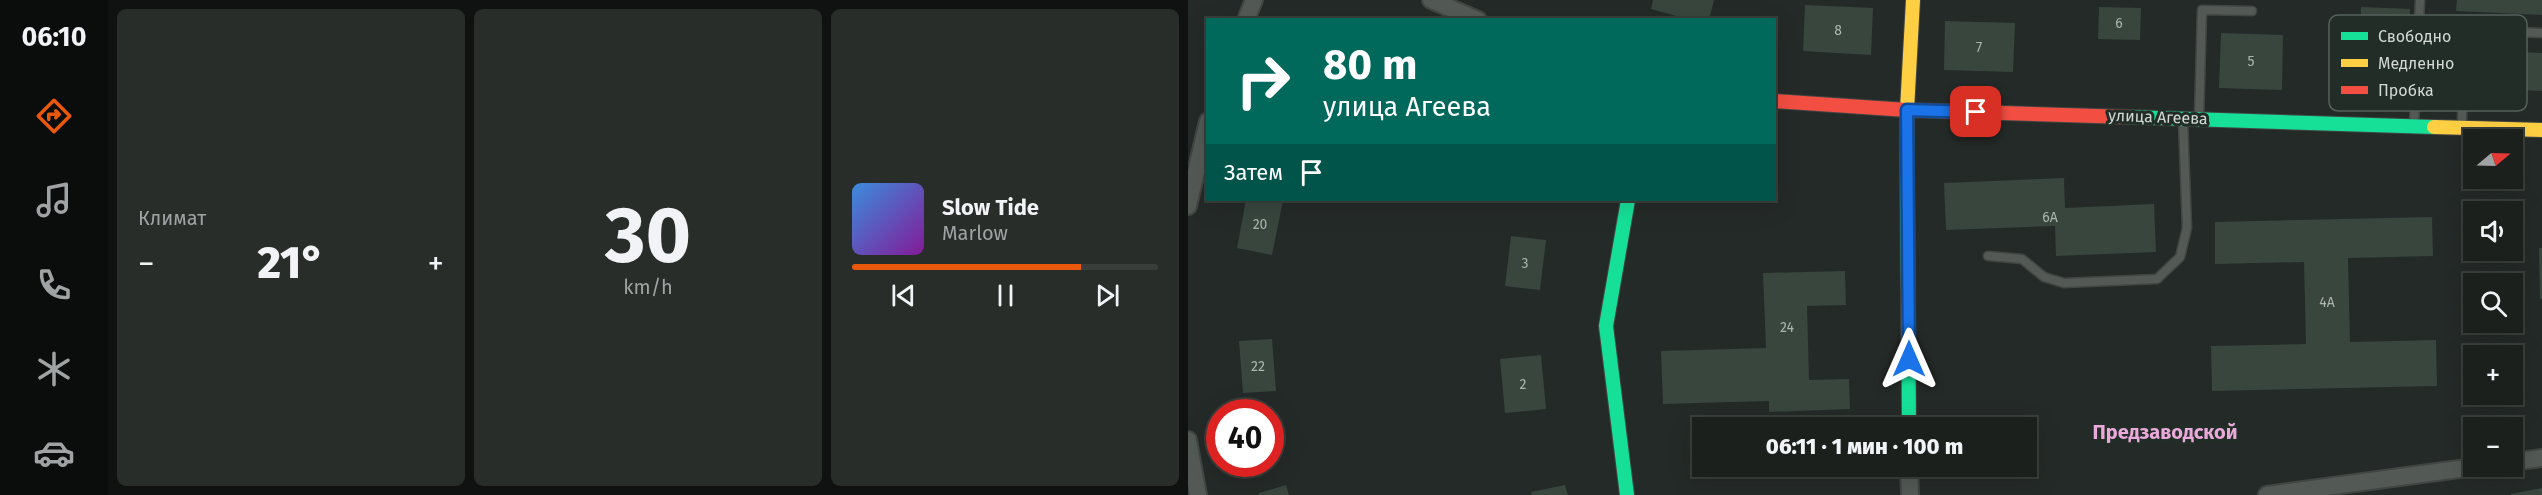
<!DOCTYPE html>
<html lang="ru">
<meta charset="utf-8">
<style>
body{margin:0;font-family:"Fira Sans",sans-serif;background:#282d2a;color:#f1f3f6;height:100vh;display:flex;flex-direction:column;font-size:22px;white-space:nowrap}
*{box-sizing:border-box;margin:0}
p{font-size:20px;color:#a0a3a4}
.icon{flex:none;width:33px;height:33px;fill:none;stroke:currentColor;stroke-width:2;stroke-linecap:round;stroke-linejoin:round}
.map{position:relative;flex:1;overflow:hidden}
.sheet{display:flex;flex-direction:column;gap:9px;padding:9px;background:#0f1210;width:1080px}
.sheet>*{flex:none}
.guide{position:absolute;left:18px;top:18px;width:570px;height:183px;border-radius:0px;box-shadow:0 6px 24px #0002,0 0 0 2px #393e3b;background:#00695c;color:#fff;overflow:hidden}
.needle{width:39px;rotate:71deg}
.buttons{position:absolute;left:1275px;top:129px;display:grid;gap:12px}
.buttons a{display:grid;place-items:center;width:60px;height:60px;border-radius:0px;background:#1b201d;box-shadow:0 6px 24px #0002,0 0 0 2px #393e3b;font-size:30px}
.speed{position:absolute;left:18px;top:399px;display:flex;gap:12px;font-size:30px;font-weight:700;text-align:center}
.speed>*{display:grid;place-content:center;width:78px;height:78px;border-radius:50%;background:#1b201d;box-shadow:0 6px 24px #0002,0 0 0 2px #393e3b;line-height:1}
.speed .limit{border:9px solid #d22;background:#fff;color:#111}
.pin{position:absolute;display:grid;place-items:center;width:51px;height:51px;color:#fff;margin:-26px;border-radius:12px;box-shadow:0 3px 9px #0006}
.me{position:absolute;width:66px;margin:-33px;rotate:0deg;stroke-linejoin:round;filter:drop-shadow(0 0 4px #0008)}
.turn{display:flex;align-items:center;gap:21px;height:126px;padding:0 18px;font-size:27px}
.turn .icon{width:78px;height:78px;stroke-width:2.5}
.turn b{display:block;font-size:42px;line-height:51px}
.then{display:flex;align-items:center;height:57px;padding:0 18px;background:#0003;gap:12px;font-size:22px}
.big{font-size:45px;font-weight:800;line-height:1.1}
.sheet .widget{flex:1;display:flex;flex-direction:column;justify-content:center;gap:9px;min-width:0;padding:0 21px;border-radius:9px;background:#282d2a}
.sheet .dial{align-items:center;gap:0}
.dial b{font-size:78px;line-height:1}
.song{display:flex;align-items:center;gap:18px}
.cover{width:72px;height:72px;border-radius:9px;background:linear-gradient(135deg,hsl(210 70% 55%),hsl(290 70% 35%))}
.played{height:6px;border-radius:3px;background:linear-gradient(90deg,#ea580c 75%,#393e3b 75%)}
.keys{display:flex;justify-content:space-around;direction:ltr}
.heat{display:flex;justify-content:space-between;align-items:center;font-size:33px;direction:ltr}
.sheet .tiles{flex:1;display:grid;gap:9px;grid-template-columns:repeat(3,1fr)}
.trip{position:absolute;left:504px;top:417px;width:345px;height:60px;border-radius:0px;background:#1b201d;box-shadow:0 6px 24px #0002,0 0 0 2px #393e3b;font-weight:800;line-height:60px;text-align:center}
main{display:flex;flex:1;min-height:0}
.tab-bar{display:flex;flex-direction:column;width:108px;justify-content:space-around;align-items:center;background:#0b0d0c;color:#a0a3a4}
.tab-bar .icon{width:42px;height:42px}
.tab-bar .current{color:#ea580c}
.tab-bar b{font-size:27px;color:#f1f3f6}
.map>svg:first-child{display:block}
.building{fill:#38463e}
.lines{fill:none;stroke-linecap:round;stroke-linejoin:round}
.lane-casing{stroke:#414543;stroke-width:11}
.street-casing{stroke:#414543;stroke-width:20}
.fast-casing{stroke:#414543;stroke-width:16}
.slow-casing{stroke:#414543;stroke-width:16}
.jam-casing{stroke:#414543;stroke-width:16}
.lane{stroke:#535a56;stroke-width:8}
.street{stroke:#535a56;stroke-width:16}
.fast{stroke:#16e098;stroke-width:14}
.slow{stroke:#ffcf43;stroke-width:14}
.jam{stroke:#f24e42;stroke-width:14}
.route-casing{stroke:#114b97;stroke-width:15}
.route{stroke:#1a73e8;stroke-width:10}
.labels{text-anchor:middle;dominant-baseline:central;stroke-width:6;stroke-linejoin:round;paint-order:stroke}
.number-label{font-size:14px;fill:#acb5b0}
.street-label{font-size:16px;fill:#d3dad6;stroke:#212d26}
.quarter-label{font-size:20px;font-weight:bold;fill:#eba9db;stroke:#212d26}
.key{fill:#212d26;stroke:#56615b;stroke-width:1.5}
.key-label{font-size:16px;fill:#d3dad6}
</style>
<main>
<nav class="tab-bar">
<b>06:10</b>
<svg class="icon current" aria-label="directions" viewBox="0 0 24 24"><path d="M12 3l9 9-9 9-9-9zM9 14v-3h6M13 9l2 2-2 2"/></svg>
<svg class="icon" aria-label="music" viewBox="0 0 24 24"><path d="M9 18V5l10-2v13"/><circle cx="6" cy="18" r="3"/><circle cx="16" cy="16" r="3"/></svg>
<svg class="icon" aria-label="phone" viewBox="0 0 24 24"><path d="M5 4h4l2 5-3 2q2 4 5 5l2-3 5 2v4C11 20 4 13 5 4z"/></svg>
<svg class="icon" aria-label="climate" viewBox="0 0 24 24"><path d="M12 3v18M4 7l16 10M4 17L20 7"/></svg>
<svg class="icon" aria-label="car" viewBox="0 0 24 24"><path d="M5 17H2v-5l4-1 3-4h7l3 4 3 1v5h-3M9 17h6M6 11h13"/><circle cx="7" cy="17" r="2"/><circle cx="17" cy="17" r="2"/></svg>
</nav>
<section class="sheet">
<div class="tiles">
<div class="widget"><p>Климат</p>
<div class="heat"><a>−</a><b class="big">21°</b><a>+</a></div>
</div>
<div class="widget dial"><b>30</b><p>km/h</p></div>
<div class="widget">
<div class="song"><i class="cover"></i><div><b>Slow Tide</b><p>Marlow</p></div></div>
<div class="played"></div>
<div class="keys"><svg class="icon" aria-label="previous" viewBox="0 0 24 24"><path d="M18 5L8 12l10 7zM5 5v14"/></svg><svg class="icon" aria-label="pause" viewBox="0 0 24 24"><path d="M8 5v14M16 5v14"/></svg><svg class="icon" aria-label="next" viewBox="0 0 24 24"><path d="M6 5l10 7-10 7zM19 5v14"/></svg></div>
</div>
</div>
</section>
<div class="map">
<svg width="1354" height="495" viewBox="0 0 1354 495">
<rect width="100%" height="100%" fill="#242a27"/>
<path class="building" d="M465,0H526L521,20H503L463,9Z
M1269,0H1354V15L1268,11Z
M617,5L685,8L683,55L615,51Z
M911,7L953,8L952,40L910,39Z
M1173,7L1222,9L1220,46L1172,44Z
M757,21L827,23L825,72L756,70Z
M1033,33L1095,35L1094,90L1031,88Z
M1308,51L1354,53V91L1307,89Z
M876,178L877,208L966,204L968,252L868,256L867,226L758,230L756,183Z
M58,200H95L84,255L49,248Z
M1244,217L1245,256L1160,258L1162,342L1248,340L1249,386L1024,391L1023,346L1118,344L1116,262L1027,264V222Z
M323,236L358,240L352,290L317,286Z
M1351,248H1354V299H1352Z
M657,271L658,305L619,306L621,380L661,379L662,409L581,412V401L475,404L473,351L578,348L575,273Z
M84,339L88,391L55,393L51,341Z
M353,355L358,409L317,413L312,359Z
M98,485L101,495H71V493Z
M377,485L380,495H344L343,492Z
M1354,488V495H1323V494Z"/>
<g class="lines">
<g class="lane-casing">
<path id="lane" d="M1011,118L1014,10L1064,11
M1226,125L1232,0
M1274,126L1275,30L1354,33
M800,256L834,259L856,277L876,283L969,279L992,257L999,228L995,121"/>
</g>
<g class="street-casing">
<path id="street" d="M243,0L290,20
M58,20L66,0
M0,206L20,121
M0,440L10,495
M1324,462L1354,458
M721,466L722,495
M1079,495L1293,466"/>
</g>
<g class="fast-casing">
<path id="fast" d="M940,117L1246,127
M719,161L721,428
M439,495L418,326L440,200"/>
</g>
<g class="slow-casing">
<path id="slow" d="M1246,127L1354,130
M719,161V110L725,0"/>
</g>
<g class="jam-casing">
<path id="jam" d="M586,101L719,110L940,117"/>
</g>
<use href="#lane" class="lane"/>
<use href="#street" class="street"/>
<use href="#fast" class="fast"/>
<use href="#slow" class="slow"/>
<use href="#jam" class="jam"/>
</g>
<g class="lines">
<g class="route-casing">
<path id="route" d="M721,359L719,110L788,112"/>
</g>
<use href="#route" class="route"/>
</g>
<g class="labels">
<g class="number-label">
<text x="931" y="23">6</text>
<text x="650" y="30">8</text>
<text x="791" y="47">7</text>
<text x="1063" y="61">5</text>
<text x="862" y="217">6А</text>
<text x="72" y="224">20</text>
<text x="337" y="263">3</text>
<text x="1139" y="302">4А</text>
<text x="599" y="327">24</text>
<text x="70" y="366">22</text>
<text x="335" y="384">2</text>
</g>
<g class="street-label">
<text transform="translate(970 117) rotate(2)">улица Агеева</text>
</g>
<g class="quarter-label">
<text x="977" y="432">Предзаводской</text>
</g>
</g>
<rect x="1141" y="15" width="198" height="96" rx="9" class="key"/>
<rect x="1153" y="32" width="27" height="8" fill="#16e098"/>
<rect x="1153" y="59" width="27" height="8" fill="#ffcf43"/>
<rect x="1153" y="86" width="27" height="8" fill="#f24e42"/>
<g class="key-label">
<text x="1190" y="42">Свободно</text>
<text x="1190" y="69">Медленно</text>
<text x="1190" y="96">Пробка</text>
</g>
</svg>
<div class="buttons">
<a><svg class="needle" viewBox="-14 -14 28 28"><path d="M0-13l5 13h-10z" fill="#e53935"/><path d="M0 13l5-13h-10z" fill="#a0a3a4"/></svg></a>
<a><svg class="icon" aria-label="sound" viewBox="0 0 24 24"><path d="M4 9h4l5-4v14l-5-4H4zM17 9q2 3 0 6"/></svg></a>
<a><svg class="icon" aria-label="search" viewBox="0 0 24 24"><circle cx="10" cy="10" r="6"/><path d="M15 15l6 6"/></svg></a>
<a>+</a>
<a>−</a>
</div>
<div class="speed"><div class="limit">40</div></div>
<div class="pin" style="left:788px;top:112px;background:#d93025"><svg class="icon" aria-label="arrive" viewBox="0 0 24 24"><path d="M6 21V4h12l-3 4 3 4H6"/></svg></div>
<svg class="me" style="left:721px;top:359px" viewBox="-20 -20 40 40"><path d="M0-17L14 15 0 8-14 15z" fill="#1a73e8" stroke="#fff" stroke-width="4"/></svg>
<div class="trip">06:11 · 1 мин · 100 m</div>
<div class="guide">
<div class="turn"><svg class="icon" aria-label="right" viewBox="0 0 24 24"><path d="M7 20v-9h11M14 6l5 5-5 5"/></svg><div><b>80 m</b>улица Агеева</div></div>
<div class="then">Затем<svg class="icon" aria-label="arrive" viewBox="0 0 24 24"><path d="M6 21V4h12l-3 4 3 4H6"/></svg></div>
</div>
</div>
</main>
